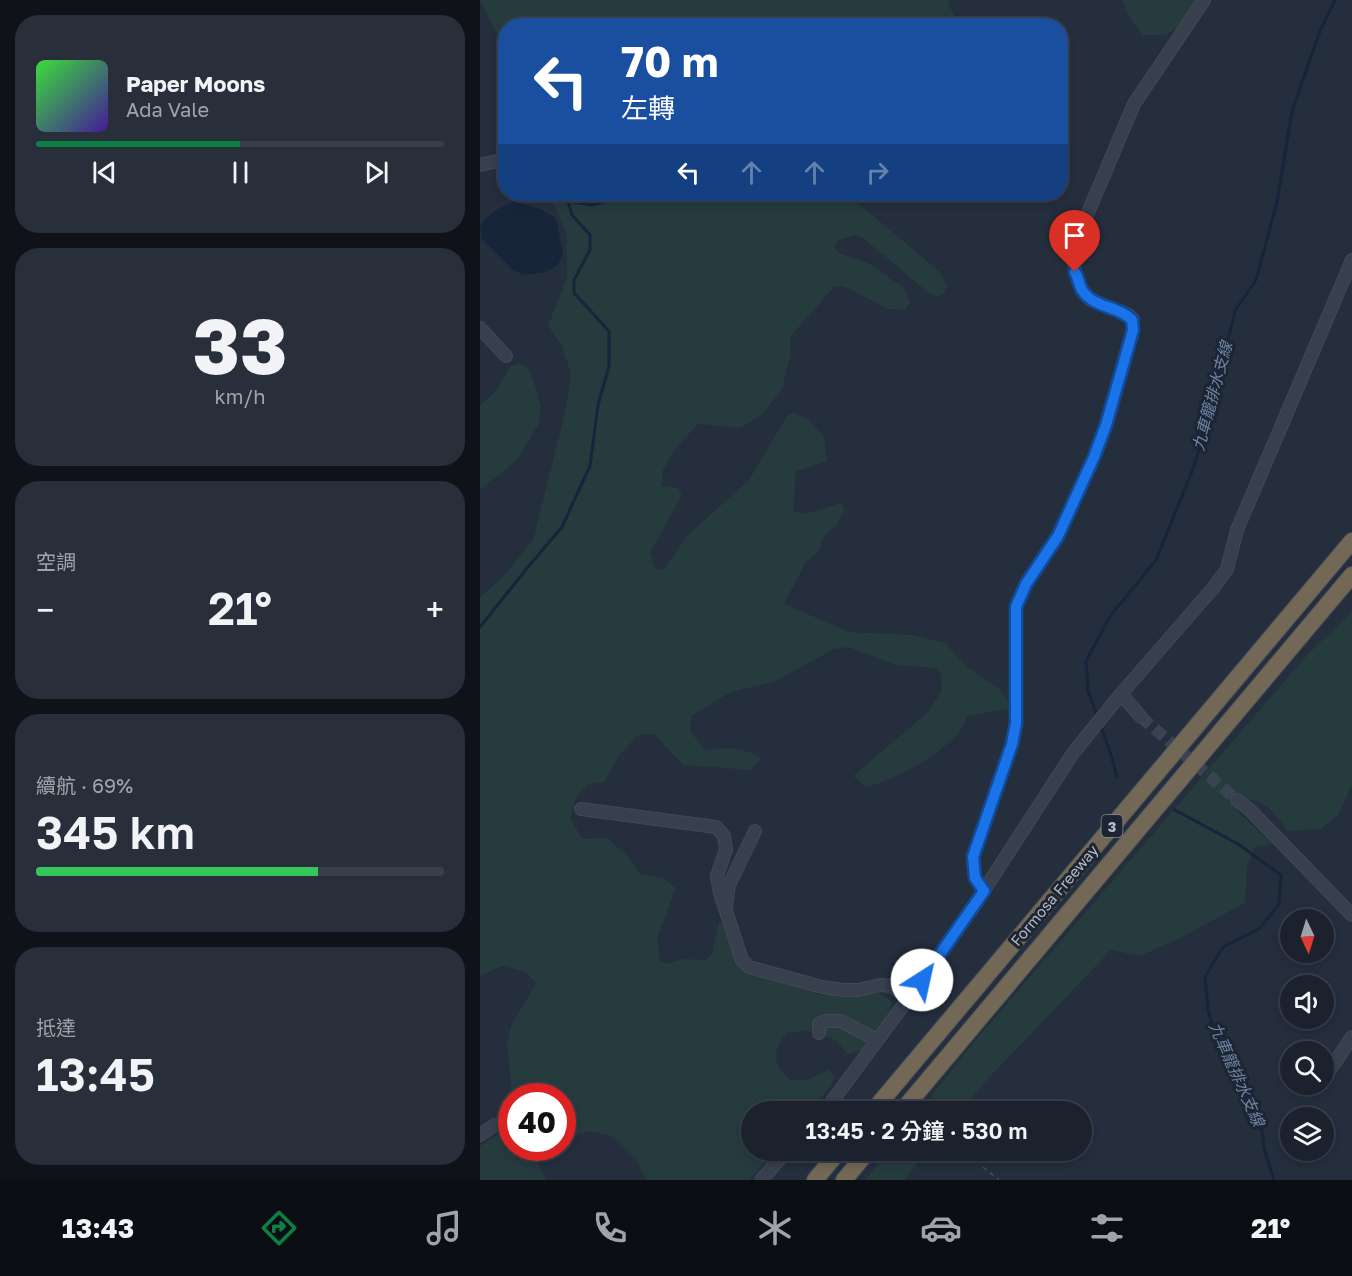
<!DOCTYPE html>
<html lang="zh-TW">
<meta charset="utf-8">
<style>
body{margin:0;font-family:"Golos Text","Noto Sans TC",sans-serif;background:#282f3a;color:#f1f3f6;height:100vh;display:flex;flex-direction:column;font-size:22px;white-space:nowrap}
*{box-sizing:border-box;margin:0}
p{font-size:20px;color:#a0a4aa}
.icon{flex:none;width:33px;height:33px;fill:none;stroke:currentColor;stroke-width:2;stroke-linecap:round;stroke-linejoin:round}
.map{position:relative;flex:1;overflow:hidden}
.panel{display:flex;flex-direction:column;gap:15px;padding:15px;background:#0f1319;width:480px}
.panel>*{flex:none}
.top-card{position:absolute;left:18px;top:18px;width:570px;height:183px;border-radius:24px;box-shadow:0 3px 9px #0003,0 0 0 2px #393f4a;background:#1a4fa0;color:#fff;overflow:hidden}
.needle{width:39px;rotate:176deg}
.fabs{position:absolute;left:800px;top:909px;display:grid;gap:12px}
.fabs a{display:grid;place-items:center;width:54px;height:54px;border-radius:50%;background:#1b222e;box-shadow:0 3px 9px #0003,0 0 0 2px #393f4a;font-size:30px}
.speed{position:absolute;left:18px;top:1083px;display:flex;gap:12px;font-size:30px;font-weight:700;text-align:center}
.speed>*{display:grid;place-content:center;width:78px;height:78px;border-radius:50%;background:#1b222e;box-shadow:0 3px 9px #0003,0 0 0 2px #393f4a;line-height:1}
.speed .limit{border:9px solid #d22;background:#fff;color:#111}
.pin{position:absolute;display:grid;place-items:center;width:51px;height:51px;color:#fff;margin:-62px -26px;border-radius:50% 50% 50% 0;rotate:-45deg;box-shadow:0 0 6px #0007}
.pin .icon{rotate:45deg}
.me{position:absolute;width:66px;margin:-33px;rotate:35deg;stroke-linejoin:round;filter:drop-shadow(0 0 4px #0008)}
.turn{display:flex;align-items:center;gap:21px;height:126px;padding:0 24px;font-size:27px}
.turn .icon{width:78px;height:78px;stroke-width:2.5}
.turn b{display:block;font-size:42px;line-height:51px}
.lanes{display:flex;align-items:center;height:57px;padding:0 24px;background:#0003;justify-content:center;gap:30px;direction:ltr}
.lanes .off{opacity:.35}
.big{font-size:45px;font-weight:600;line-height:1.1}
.panel .widget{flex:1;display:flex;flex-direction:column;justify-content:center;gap:9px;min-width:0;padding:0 21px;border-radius:24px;background:#282f3a}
.panel .dial{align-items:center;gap:0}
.dial b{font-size:78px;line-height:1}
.song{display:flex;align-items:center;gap:18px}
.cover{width:72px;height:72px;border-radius:9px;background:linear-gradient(135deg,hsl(120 70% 55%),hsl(260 70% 35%))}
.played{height:6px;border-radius:3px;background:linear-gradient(90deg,#0b8043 50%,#393f4a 50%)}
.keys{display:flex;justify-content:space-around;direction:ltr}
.heat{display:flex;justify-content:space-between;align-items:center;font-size:33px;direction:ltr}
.charge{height:9px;border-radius:4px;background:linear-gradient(90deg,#34c759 69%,#393f4a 0)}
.trip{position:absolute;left:261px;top:1101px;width:351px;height:60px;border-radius:30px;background:#1b222e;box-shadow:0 3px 9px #0003,0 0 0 2px #393f4a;font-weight:600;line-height:60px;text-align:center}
.dock{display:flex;height:96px;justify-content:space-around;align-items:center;background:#0b0e12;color:#a0a4aa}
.dock .icon{width:42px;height:42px}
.dock .on{color:#0b8043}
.dock b{font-size:27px;color:#f1f3f6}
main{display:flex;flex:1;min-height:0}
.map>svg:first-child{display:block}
.green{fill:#263b3e}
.water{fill:#17253b}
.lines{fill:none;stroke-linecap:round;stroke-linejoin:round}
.stream{stroke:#17253b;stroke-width:3}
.minor-tunnel{stroke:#3a4352;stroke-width:12;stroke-dasharray:12 6;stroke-linecap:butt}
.minor-casing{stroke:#414956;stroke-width:14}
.highway-casing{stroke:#434b58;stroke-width:18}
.path{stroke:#3f5456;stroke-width:1.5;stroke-dasharray:4.5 4.5;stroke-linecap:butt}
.minor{stroke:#38404d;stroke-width:12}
.highway{stroke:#736855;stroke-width:16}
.route-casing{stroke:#114b97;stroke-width:15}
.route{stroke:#1a73e8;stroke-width:10}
.labels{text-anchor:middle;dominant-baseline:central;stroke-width:6;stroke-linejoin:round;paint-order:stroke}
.shield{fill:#1d2532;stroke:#878e9b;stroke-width:1.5}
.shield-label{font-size:14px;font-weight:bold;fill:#b4bbc8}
.street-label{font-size:15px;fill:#b4bbc8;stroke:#1d2532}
.water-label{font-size:16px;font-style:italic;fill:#6d84a7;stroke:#1d2532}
</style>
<main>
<section class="panel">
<div class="widget">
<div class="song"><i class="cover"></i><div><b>Paper Moons</b><p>Ada Vale</p></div></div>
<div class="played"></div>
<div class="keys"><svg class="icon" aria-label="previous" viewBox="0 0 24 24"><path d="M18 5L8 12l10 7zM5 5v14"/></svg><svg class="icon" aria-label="pause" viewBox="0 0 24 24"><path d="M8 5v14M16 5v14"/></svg><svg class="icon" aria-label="next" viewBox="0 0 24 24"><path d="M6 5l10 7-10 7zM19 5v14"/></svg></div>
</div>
<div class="widget dial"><b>33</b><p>km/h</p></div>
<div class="widget"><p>空調</p>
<div class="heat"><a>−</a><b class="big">21°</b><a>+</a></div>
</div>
<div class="widget"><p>續航 · 69%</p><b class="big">345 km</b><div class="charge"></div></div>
<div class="widget"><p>抵達</p><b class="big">13:45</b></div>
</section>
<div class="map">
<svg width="872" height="1180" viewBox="0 0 872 1180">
<rect width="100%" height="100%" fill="#242e3d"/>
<path class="green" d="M0,0H469L468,4L480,25L26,26L25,46L22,45Z
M643,0H723L706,23L685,35H662L648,15Z
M63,194H373L372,198L459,271L467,285L464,293L457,297L449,293L383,238L375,235L359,240L354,247L359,253L390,264L424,288L430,303L425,310L408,309L363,286L354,287L310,337L311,353L302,389L282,415L260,428L218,424L195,449L183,470L182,486L198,488L202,495L170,553L175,568L184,569L208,535L269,480L307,416L314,412L329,420L344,437L347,461L315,472L314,512L329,513L361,503L364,510L357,525L344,536L339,551L326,562L304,604L370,632L433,635L465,643L486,666L519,689L529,702V709L488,716C485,721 483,728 479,732C458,757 417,779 386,787L373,776L448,712L461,692L462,676L457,668L416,665L368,647L354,649L294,682L251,692L211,716L210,731L225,750C246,748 262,746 281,758L271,770L203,765L174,734L158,735L140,754L124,782L108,784L96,796L90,819L103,839L127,838L146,854L160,874L183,878L196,888L178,936L179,960L186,964L202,959L225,960L232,954L239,922H246L248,939L256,953L296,980L341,995L399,993L412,1002L407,1027L384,1050L367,1054L357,1041L334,1031L308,1032C298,1042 292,1056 300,1069C302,1073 308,1077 311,1080H326L349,1070L354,1076L352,1085L329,1111L272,1112V1150L295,1151L269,1180H166L157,1160L133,1136L108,1131L83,1141L82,1096H32L27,1042L31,1026L56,983L46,972L22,966L0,976V597L23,577L53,540L85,413L91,374L82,346L68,326L87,277V235L76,207Z
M40,363L49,369L57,391L61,408L58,425L37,460L0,490V405L15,392L30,367Z
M872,612V785L858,815L841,829L808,831C796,815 786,800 766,799L757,811L793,844L774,847L767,868L765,903L698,939L660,956L631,950L505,1082L481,1111L439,1112L493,1043L827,655Z
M31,1120L32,1148H67L55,1157L66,1180H0V1146L23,1131Z
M408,1151V1150L448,1151L424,1180H385Z"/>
<path class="water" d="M34,202L60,209L76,218L83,253L78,265L66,272L44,275L33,270L2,239L0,226C9,213 19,207 34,202Z"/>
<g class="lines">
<path class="stream" d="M0,627L48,567L82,527L110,466L118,405L129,366V331L94,293V280L110,250V235L92,215L88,201L112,205L129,201L133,194
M617,716L608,691L606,661L631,615L676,560L711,474L729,419L755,311L776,280L797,202L812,111L840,31L855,0
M620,725L630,751L637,777
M695,810L758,844L801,875L799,904L779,929L743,947L725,977L728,1010L733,1028L780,1117L784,1148L794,1180"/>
<path class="minor-tunnel" d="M661,717L757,800"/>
<g class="minor-casing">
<path id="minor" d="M0,165L26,159
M0,328L26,356
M641,694L661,717
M757,800L770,810L872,915
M101,809L236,827L244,836L246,849L237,876L240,893L262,960L269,967L342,987L364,990H378L400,985L411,986L429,998
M504,891L495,878L493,857L532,743L536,723V607L546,584L578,536L614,457L626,425L653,330V319L647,314L611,300L602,291L595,272L593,248L654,104L724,0
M246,906L249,885L275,831
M339,1033V1024L346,1021H361L397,1040
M848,1073L872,1037
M344,1112L442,980L492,909L593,753L641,694L734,587L747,569L757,530L872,260
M0,1135L15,1125
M281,1180L308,1150"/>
</g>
<g class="highway-casing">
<path id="highway" d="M392,1112L872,541
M421,1112L872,575
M335,1180L360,1150
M364,1180L389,1150"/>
</g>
<path class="path" d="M503,1167L519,1180"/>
<use href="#minor" class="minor"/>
<use href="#highway" class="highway"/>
</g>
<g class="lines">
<g class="route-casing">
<path id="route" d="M442,980L504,891L495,878L493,857L532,744L536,723V607L546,584L578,536L614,457L626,425L653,330L652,320C639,306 613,308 602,290C599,285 598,277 595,272"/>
</g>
<use href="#route" class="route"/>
</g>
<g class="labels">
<rect class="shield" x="621.5" y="815" width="21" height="22" rx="4.5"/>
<g class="shield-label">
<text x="632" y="826">3</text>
</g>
<g class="street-label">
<text transform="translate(574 895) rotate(-50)">Formosa Freeway</text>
</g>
<g class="water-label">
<text transform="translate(732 396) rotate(-75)">九車籠排水支線</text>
<text transform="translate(757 1074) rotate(66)">九車籠排水支線</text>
</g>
</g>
</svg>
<div class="fabs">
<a><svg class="needle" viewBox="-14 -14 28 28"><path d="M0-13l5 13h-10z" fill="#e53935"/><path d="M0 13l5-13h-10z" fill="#a0a4aa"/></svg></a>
<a><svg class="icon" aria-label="sound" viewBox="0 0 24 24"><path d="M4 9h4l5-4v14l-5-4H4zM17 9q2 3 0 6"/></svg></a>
<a><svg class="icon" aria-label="search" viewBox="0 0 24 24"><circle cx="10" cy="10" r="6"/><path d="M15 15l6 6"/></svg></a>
<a><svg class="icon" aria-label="layers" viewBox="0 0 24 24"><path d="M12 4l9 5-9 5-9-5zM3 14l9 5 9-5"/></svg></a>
</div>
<div class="speed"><div class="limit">40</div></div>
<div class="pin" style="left:595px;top:272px;background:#d93025"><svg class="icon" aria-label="arrive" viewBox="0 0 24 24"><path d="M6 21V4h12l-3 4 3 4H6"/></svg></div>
<svg class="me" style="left:442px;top:980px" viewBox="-20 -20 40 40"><circle r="19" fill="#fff"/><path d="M0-13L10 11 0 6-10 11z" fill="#1a73e8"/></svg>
<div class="trip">13:45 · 2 分鐘 · 530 m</div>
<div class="top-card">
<div class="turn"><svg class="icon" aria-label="left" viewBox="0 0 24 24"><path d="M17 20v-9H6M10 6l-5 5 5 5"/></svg><div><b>70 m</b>左轉</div></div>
<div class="lanes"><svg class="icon" aria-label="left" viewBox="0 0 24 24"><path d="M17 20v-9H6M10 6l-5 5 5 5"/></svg><svg class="icon off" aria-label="ahead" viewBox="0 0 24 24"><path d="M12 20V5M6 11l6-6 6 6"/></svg><svg class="icon off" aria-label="ahead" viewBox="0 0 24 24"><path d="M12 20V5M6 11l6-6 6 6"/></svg><svg class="icon off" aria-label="right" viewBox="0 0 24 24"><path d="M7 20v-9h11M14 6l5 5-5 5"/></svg></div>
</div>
</div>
</main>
<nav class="dock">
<b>13:43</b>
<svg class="icon on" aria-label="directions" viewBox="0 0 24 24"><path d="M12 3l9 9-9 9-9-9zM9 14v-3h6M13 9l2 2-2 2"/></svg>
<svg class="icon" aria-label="music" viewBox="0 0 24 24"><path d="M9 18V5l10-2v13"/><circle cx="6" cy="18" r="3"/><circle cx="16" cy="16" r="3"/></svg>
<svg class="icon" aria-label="phone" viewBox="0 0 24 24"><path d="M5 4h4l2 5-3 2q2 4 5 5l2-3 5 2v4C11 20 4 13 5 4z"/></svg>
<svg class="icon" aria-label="climate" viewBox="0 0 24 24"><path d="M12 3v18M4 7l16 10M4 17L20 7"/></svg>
<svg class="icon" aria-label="car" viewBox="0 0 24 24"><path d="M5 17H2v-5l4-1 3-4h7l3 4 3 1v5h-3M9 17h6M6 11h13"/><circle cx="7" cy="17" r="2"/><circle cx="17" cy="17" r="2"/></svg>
<svg class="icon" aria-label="filters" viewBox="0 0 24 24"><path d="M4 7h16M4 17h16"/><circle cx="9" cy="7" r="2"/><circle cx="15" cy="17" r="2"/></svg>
<b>21°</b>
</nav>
